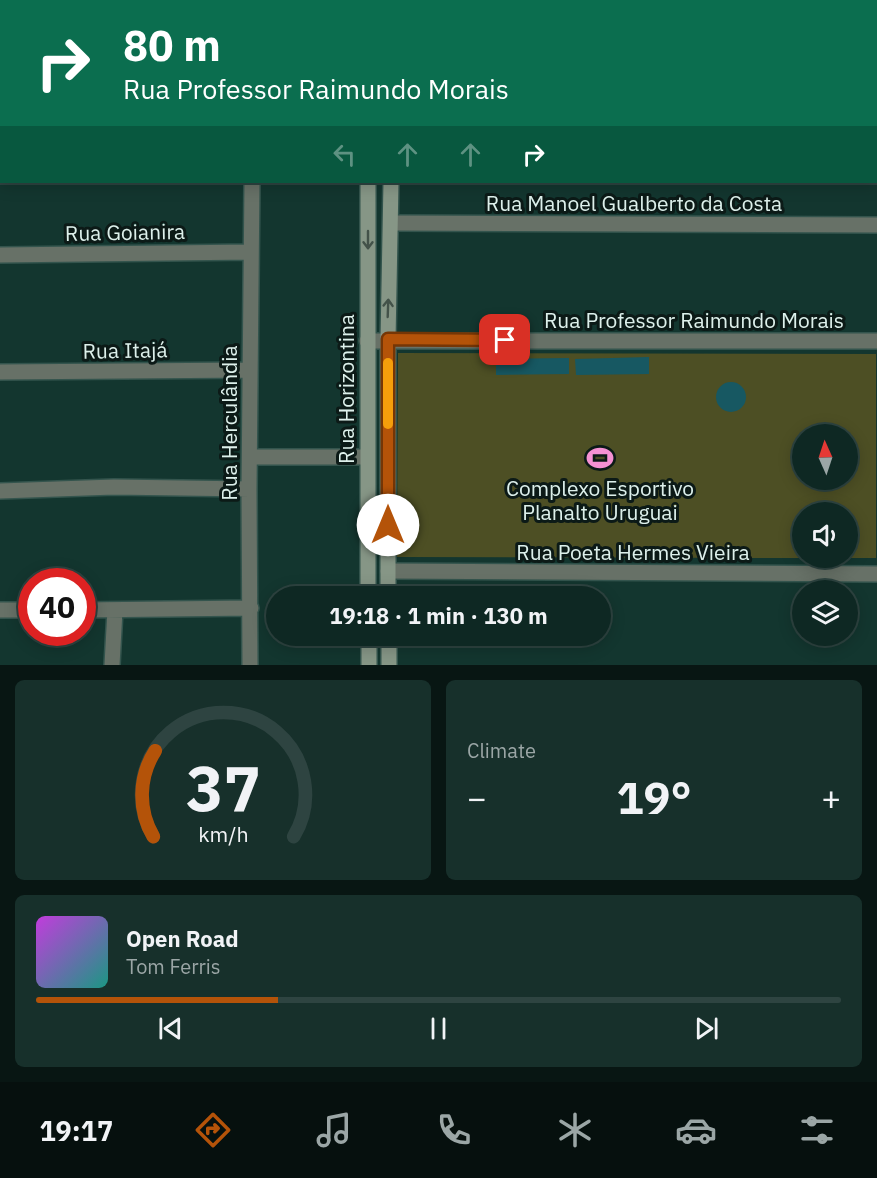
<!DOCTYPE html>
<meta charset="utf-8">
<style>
body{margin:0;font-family:"IBM Plex Sans",sans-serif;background:#17302b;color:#f1f3f6;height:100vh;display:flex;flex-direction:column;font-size:22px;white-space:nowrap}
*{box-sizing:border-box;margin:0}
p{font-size:20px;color:#9ba6a6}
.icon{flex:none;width:33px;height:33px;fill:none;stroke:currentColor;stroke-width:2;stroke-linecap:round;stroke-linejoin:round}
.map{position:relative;height:665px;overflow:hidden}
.sheet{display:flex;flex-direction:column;gap:15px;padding:15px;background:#081613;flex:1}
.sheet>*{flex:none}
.hud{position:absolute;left:0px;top:0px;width:878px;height:183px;box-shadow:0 3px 15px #0003,0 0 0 2px #2e4441;background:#0b6e4f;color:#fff;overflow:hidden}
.needle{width:39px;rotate:357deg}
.fabs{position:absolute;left:792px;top:424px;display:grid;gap:12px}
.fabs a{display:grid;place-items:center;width:66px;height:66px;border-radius:50%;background:#0e2823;box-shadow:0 3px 15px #0003,0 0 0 2px #2e4441;font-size:30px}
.speed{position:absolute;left:18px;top:568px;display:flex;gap:12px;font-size:30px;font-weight:700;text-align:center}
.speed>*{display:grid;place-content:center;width:78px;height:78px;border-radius:50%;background:#0e2823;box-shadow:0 3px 15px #0003,0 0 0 2px #2e4441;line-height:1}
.speed .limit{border:9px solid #d22;background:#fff;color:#111}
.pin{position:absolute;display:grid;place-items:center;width:51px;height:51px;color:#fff;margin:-26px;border-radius:12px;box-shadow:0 3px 9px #0006}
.me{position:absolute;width:66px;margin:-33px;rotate:0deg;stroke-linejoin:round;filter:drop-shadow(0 0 4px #0008)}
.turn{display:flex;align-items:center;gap:21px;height:126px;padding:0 24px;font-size:27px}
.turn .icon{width:78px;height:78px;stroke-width:2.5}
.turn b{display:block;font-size:42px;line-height:51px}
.lanes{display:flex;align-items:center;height:57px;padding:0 24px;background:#0003;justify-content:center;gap:30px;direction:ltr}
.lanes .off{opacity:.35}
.big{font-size:45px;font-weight:800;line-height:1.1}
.sheet .tile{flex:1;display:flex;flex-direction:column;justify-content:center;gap:9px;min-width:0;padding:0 21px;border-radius:9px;background:#17302b}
.sheet .dial{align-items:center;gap:0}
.dial svg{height:156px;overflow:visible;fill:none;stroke:#2e4441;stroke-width:7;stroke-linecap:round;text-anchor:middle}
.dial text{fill:#f1f3f6;stroke:none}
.song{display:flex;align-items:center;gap:18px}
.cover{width:72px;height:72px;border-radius:9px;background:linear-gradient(135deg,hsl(290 70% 55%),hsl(170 70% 35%))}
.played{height:6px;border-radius:3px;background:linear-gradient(90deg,#b45309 30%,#2e4441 30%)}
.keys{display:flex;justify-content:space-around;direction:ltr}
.heat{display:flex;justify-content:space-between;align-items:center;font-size:33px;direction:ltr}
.sheet .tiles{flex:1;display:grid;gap:15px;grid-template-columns:1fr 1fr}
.tile:last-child{grid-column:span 2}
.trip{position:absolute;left:266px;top:586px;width:345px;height:60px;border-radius:30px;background:#0e2823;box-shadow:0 3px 15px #0003,0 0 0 2px #2e4441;font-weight:800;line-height:60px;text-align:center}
.menu{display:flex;height:96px;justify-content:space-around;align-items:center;background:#06100e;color:#9ba6a6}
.menu .icon{width:42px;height:42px}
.menu .active{color:#b45309}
.menu b{font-size:27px;color:#f1f3f6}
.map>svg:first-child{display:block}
.green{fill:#4d4f24;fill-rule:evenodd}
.building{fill:#175862}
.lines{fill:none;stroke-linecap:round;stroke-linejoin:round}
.street-casing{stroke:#33544d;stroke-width:18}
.secondary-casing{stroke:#33544d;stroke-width:18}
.street{stroke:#677167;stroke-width:15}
.secondary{stroke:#869686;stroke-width:15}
.oneway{stroke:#435249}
.route-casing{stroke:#753606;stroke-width:15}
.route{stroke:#b45309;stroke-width:10}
.slow{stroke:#f59e0b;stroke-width:10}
.labels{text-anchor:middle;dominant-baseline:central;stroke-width:6;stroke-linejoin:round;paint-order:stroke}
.street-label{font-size:21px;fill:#ddf0eb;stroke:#0c1a17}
.poi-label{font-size:21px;fill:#ddf0eb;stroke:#0c1a17}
</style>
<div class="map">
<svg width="877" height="665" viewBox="0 0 877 665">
<rect width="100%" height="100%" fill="#13362f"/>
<path class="green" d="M398,353L876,354V558H846L848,513H802V558L397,557ZM802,435H848V480H802Z"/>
<path class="building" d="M649,357V374L576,375L575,359Z
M569,358V374L496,375V359Z
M716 397a15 15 0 1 1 30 0a15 15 0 1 1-30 0Z"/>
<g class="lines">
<g class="street-casing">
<path id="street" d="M253,0V2
M718,2V0
M0,16H2
M876,103H877
M0,133H2
M391,223L877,225
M0,255L251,252
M367,341H877
M0,372L250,370
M250,457H366
M0,491L114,487L249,489
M388,571L877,574
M0,610H32
M82,610L251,608
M112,665L115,610
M250,665L249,489L252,182"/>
</g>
<g class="secondary-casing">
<path id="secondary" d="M392,0V2
M369,2V0
M368,182V597
M388,597V340L391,182
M369,636V665
M389,636V665"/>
</g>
<use href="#street" class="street"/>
<use href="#secondary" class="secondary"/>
</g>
<defs><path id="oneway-shaft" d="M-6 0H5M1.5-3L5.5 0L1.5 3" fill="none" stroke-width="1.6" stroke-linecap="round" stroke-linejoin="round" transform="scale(1.5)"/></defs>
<g class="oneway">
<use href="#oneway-shaft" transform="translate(368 240) rotate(90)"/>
<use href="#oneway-shaft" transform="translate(388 308) rotate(-88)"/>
</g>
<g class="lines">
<g class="route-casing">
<path id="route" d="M388,525V339L505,340"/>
</g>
<use href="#route" class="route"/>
<path class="slow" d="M388,363V424"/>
</g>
<defs>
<g id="stadium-bare" transform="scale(2.07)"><path d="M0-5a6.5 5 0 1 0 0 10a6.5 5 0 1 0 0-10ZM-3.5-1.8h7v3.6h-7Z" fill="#f591d3" stroke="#0c1a17" stroke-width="2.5" paint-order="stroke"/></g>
</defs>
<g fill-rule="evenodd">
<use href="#stadium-bare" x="600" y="458"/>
</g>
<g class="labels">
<g class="street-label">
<text x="634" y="203">Rua Manoel Gualberto da Costa</text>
<text transform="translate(125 232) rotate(-1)">Rua Goianira</text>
<text x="694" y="320">Rua Professor Raimundo Morais</text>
<text transform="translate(125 350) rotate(-1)">Rua Itajá</text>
<text transform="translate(346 389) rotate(-90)">Rua Horizontina</text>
<text transform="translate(229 423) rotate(-90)">Rua Herculândia</text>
<text x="633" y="552">Rua Poeta Hermes Vieira</text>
</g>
<g class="poi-label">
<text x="600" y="488">Complexo Esportivo<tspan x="600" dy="24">Planalto Uruguai</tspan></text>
</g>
</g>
</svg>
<div class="fabs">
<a><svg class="needle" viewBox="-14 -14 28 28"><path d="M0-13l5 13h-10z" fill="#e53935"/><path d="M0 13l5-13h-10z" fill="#9ba6a6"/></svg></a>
<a><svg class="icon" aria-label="sound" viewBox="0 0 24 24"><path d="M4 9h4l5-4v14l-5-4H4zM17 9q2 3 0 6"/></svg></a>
<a><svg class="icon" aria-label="layers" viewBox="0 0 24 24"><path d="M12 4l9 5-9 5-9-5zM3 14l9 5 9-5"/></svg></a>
</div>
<div class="speed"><div class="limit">40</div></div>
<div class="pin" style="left:505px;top:340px;background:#d93025"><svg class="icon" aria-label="arrive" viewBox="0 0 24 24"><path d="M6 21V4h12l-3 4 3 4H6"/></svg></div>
<svg class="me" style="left:388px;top:525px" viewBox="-20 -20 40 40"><circle r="19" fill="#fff"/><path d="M0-13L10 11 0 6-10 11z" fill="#b45309"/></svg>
<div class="trip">19:18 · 1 min · 130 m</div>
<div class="hud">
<div class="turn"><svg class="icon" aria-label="right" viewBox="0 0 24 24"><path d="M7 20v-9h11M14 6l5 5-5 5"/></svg><div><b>80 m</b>Rua Professor Raimundo Morais</div></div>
<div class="lanes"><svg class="icon off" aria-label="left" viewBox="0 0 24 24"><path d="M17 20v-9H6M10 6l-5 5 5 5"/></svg><svg class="icon off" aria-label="ahead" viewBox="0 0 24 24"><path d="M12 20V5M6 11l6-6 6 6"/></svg><svg class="icon off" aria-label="ahead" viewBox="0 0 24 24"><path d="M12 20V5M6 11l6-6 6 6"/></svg><svg class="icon" aria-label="right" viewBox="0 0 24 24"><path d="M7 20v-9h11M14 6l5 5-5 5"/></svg></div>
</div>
</div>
<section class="sheet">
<div class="tiles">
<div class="tile dial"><svg viewBox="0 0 100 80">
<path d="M14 69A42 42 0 1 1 86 69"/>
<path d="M14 69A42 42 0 0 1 15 25" stroke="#b45309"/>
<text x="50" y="56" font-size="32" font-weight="700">37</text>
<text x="50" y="72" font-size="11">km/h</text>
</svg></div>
<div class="tile"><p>Climate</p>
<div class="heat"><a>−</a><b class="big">19°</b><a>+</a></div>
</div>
<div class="tile">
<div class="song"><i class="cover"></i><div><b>Open Road</b><p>Tom Ferris</p></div></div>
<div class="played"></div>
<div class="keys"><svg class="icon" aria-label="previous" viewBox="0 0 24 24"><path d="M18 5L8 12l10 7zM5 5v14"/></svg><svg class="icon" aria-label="pause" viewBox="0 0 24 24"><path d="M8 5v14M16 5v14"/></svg><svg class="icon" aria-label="next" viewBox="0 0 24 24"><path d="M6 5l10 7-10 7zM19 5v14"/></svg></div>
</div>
</div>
</section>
<nav class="menu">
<b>19:17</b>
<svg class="icon active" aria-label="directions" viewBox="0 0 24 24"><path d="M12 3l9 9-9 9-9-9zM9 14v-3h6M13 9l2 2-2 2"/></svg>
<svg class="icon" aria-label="music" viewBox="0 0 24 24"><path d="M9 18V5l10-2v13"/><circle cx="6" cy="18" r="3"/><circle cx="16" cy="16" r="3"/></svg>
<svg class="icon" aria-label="phone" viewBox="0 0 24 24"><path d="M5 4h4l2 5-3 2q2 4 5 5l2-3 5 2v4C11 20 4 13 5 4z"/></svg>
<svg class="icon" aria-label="climate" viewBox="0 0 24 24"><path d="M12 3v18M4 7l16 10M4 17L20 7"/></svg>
<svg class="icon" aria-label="car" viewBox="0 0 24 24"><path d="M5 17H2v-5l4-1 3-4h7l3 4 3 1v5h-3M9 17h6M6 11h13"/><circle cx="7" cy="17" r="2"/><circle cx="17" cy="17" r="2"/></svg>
<svg class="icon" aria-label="filters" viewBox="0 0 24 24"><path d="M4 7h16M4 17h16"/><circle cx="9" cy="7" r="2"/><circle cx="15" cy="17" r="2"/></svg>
</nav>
